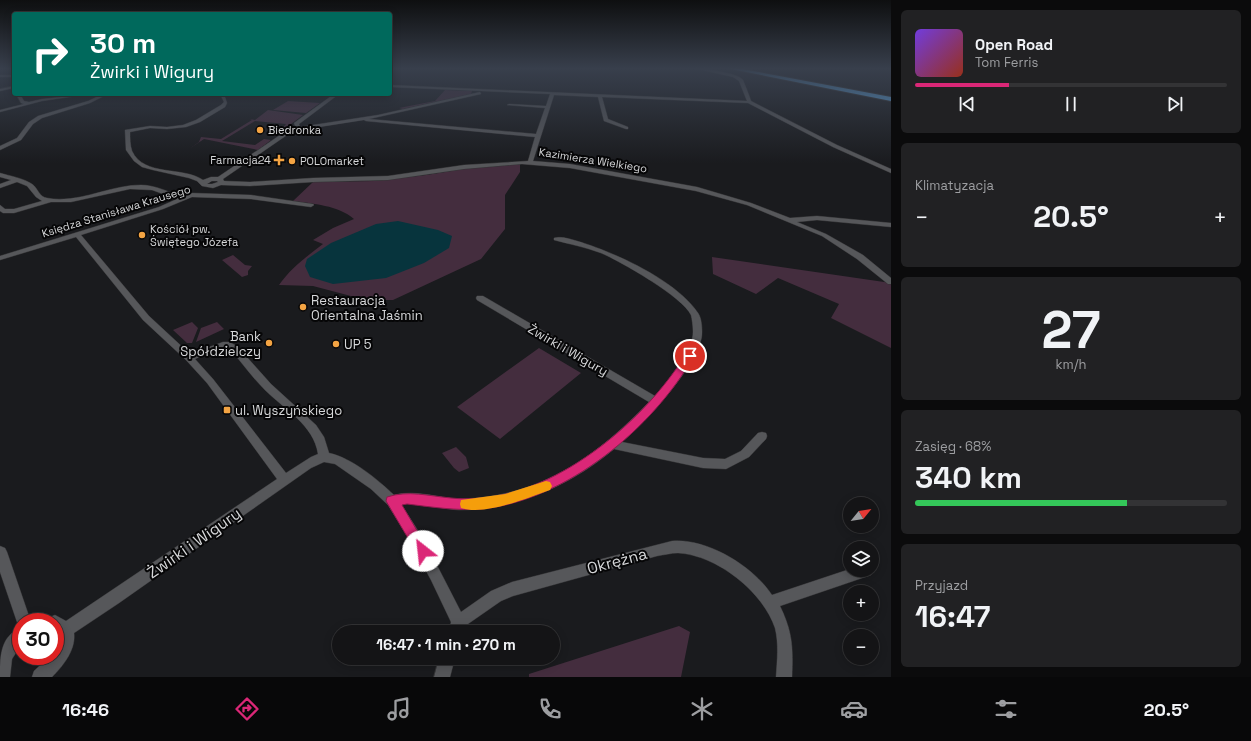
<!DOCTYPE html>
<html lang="pl">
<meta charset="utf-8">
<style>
body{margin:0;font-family:"Space Grotesk",sans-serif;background:#212123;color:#f1f3f6;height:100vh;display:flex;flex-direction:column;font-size:15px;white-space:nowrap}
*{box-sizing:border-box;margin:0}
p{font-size:13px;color:#9d9ea1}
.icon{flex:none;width:22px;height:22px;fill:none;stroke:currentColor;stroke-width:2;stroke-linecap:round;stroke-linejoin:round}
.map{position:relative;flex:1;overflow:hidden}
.drawer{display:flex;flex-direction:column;gap:10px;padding:10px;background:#0b0b0c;width:360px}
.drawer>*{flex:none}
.top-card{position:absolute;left:12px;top:12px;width:380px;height:84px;border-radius:4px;box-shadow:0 2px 10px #0003,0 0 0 1px #333335;background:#00695c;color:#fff;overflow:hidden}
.needle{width:26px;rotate:60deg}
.buttons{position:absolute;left:843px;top:497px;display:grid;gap:8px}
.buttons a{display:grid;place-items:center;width:36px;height:36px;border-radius:50%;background:#141416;box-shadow:0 2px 10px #0003,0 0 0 1px #333335;font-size:20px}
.speed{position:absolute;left:12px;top:613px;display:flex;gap:8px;font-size:20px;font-weight:700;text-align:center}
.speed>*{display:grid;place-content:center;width:52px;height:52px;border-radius:50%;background:#141416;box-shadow:0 2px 10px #0003,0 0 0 1px #333335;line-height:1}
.speed .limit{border:6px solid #d22;background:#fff;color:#111}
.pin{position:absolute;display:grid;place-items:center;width:34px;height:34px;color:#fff;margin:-17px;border:2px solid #fff;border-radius:50%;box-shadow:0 1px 4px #0007}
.me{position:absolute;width:44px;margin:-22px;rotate:331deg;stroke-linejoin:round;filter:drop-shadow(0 0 3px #0008)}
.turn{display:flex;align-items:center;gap:14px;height:84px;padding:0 12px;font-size:18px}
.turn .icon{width:52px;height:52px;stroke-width:2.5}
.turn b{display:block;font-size:28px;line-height:34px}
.big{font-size:30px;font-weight:700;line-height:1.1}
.drawer .card{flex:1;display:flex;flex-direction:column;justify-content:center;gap:6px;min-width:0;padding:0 14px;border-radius:6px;background:#212123}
.drawer .dial{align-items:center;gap:0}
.dial b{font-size:52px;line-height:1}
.song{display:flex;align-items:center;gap:12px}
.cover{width:48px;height:48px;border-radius:6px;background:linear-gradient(135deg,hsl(260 70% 55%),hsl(10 70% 35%))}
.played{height:4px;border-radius:2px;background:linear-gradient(90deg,#db2777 30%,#333335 30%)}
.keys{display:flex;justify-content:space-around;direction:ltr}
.heat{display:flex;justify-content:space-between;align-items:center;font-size:22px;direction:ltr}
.charge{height:6px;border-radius:3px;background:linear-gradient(90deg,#34c759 68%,#333335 0)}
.trip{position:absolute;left:332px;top:625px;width:228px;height:40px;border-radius:20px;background:#141416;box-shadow:0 2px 10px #0003,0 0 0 1px #333335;font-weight:700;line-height:40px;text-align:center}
.tabs{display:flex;height:64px;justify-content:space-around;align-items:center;background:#080809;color:#9d9ea1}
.tabs .icon{width:28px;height:28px}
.tabs .current{color:#db2777}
.tabs b{font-size:18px;color:#f1f3f6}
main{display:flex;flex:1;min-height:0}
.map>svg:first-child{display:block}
.green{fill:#442d3e}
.water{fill:#07343d}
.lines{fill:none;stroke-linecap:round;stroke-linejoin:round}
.minor-casing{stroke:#343436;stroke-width:1}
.motorway-casing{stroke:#343436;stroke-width:2}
.minor{fill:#56575a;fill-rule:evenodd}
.motorway{fill:#61b3f4;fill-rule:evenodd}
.route{fill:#db2777;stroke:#8e194d}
.slow{fill:#f59e0b}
.poi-dot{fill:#f4a443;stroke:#060607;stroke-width:1.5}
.labels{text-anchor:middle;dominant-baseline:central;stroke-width:4;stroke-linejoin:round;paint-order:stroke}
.far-poi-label{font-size:11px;fill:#d6d7d9;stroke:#060607;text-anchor:start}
.far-street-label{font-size:11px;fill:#d6d7d9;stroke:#060607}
.poi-label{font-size:13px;fill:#d6d7d9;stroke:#060607;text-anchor:start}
.street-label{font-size:13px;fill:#d6d7d9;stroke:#060607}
.near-street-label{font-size:16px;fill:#d6d7d9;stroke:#060607}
</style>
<main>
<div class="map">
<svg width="891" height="677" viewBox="0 0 891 677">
<rect width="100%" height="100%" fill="#1a1b1e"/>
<path class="green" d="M445,90L472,91L471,94L403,109L399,108L435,101Z
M288,101L320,103L306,113L273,110Z
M268,110L303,115L287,127L288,131L278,136L288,131L277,136L271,135L283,128L286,124L255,121L222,141L255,145L264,139L271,140L258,150L204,139L189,149L199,142L201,137L221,139L252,120L250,119L255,120Z
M520,164V172L505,195V229L481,259L393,300H366L313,286L279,285C291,268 306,257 323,244L313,240L333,228L354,219C338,205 313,204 293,201L313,182L374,181L426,175L463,169Z
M233,255L245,265L252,266L248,271V275L242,277L222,260Z
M712,257L891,283V348L831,318L839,304L778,278L756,294L713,274Z
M192,322L198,328L192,343H187L173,330Z
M217,322L224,329L196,342L201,328Z
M539,348L581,373L500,439L457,407Z
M456,447L466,457L469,468L459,472L454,468L442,453Z
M679,626L690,632L681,677H529V674Z"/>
<path class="water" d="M398,221L438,230L452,236L449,248L424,263L386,278L333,284L310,277L305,266L307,259L331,243L376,224Z"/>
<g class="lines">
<g class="minor-casing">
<path id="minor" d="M693,68C702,68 739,73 743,80C745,85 750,97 751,101L837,145L891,169V173L833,147L748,103L602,97L608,119L628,127V129H626L604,121L598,97L554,95L533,161L570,164L697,187L751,203L790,218L817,216L891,223V227L817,220L797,222L826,234L863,255L891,278V284H888L857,259L822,236L747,205L696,191L570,168L522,164L464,169L388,180L313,182L250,186L221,185L213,188L202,186L197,181L189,178L153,170L142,167L134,161L126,150L125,130L150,126L167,127L183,125L196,120L221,105L224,102L220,94H224L227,103L225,107L200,122L186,127L167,129L150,128L130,132C130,138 130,145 132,151C144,177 183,166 203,180L211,177H218L283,133L296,128L294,123L334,94H339L299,124L300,127L378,115L480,92L481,94L369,119L536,134L545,108L507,105L509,104L546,106L550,94L390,87V85L747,101L739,81L733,77ZM364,120L366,121L535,137L528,161L464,165L388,176L313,178L250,182L224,181L223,179L287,135L300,130ZM212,181H217L218,182L212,184H207Z
M0,75H14V77H0Z
M14,86V88L0,91V89Z
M16,94H20L24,101L29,102L42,99L90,94L42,101L0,112V110L24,104L21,103Z
M103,94H108L90,103L42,118L33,124L21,140L0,150V146L17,138L29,122L38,116L88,101Z
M0,173C10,176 23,178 32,184C38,188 39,197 47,198C79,204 109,185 141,185C155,185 169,192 182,197L191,193L251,195L313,204L314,205L311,207L251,199L192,197L163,209L81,235L149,316L190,354L223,342H229L237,346L271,384L316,425L324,437L329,453C352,458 377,479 394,495C417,489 440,499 463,499C542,496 597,456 649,402L477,300L476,298L477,296H483L655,396C668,382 694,350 693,331C693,326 692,319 691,315C683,297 620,261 601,253C585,247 569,244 554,240V238C561,236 570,239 577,241C614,252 676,280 698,313C701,317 702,325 702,331C704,361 644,422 622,442L703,458L725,459L741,451L758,433L762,432L766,433L767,436L766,439L749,457L726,469L703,468L614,449C571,485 516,510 459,510C440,509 421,502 401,504L424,540L461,612L491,591L512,582L672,541C707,538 753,566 772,595L850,569V570H872V568L873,570L871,575L780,606C793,633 793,648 792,677H776C777,661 779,644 775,628C763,592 717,555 678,553C671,553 664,555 657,556L513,596L501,601L465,626L463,632H449L451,622L431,580L406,534L388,505L371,489L335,464L324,462L311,468L119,603L74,633C76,650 63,666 52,677H32L34,671L50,656H55C55,648 59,643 59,635L55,631V622H48L50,617L55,615L66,621L277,479L207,383L186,360L143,320L76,237L0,260V256L159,207L177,199L152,190L130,189L71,202H51L14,213H3L0,211V205L5,209H14L42,201L36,197L27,186L17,182L0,188V184L11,180L0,177ZM224,348L231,350C242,363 252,377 265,390C284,409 314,425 318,454L311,457L286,473L213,379L195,359Z
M0,546L5,548L7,552L31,622H21V645L12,659L10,677H0C0,657 0,637 20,628L17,622L0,572Z
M439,658H455L450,677H434Z"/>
</g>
<g class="motorway-casing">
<path id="motorway" d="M726,68H737L891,97V101Z"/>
</g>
<use href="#minor" class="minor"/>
<use href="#motorway" class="motorway"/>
</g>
<linearGradient id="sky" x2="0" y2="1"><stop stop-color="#0e0f10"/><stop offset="0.42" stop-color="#383f4c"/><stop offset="1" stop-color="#383f4c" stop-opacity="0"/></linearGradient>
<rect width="891" height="163" fill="url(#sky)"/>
<path class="route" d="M690,353L694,356C653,428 567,500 482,509C457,511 432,507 407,504L402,505L429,551L427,555L423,557L418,555L386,501L387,497C408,490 429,496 451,498C460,499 471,499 481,498C561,492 646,419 686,354Z"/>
<path class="slow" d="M546,481L550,482L552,486L550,490C527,498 485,516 461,508L460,504L461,500L505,494Z"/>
<g class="poi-dot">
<circle cx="260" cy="130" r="4"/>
<path d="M277 154h4v4h4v4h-4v4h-4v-4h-4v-4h4z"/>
<circle cx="292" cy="161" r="4"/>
<circle cx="142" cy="235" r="4"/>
<circle cx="303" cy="307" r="4"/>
<circle cx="269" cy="343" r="4"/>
<circle cx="336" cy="344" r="4"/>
<rect x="223" y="406" width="8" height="8" rx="2"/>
</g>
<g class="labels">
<g class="far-poi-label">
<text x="268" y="130">Biedronka</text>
<text x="271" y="160" text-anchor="end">Farmacja24</text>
<text x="300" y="161">POLOmarket</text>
<text x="150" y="229">Kościół pw.<tspan x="150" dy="13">Świętego Józefa</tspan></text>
</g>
<g class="far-street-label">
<text transform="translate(593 160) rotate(9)">Kazimierza Wielkiego</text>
<text transform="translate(116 211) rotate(-17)">Księdza Stanisława Krausego</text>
</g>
<g class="poi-label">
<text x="311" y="300">Restauracja<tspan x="311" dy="15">Orientalna Jaśmin</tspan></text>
<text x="261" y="336" text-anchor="end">Bank<tspan x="261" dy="15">Spółdzielczy</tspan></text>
<text x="344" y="344">UP 5</text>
<text x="235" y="410">ul. Wyszyńskiego</text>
</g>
<g class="street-label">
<text transform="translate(568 350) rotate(30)">Żwirki i Wigury</text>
</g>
<g class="near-street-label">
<text transform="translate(194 543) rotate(-35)">Żwirki i Wigury</text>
<text transform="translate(617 561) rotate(-15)">Okrężna</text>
</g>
</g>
</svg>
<div class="buttons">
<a><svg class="needle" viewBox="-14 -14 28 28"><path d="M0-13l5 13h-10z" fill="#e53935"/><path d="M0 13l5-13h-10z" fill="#9d9ea1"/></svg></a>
<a><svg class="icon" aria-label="layers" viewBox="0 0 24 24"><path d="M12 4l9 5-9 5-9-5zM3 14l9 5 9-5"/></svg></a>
<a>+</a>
<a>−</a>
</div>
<div class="speed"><div class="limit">30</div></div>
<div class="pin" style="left:690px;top:356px;background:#d93025"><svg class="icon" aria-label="arrive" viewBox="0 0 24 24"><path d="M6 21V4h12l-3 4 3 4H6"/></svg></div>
<svg class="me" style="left:423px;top:551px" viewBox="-20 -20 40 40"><circle r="19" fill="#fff"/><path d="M0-13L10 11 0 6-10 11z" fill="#db2777"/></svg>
<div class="trip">16:47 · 1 min · 270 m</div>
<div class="top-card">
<div class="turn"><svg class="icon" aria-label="right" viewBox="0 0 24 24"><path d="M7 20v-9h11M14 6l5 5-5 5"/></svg><div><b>30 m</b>Żwirki i Wigury</div></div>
</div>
</div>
<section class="drawer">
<div class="card">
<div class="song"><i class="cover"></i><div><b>Open Road</b><p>Tom Ferris</p></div></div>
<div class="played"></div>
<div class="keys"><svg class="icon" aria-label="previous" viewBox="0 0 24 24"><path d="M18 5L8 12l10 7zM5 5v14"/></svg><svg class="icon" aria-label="pause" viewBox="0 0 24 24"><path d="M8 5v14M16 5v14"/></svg><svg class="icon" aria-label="next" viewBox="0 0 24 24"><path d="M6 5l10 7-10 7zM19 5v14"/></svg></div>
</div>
<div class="card"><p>Klimatyzacja</p>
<div class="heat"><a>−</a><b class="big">20.5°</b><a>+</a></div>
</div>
<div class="card dial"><b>27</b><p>km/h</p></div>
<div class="card"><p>Zasięg · 68%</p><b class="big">340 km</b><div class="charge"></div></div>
<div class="card"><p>Przyjazd</p><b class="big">16:47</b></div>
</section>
</main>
<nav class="tabs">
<b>16:46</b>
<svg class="icon current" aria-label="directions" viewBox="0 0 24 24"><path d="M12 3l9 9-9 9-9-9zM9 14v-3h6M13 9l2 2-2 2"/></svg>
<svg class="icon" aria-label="music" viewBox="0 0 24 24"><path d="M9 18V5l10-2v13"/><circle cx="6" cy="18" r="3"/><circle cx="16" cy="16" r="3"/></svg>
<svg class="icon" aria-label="phone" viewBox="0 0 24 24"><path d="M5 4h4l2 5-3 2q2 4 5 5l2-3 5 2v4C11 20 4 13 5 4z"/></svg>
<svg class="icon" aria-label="climate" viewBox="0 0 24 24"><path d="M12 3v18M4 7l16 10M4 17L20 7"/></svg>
<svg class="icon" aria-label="car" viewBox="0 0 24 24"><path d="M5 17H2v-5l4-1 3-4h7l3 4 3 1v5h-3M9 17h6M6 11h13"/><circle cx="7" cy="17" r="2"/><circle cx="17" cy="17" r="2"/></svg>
<svg class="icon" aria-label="filters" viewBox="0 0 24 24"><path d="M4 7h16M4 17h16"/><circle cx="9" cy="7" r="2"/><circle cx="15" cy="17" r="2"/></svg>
<b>20.5°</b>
</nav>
